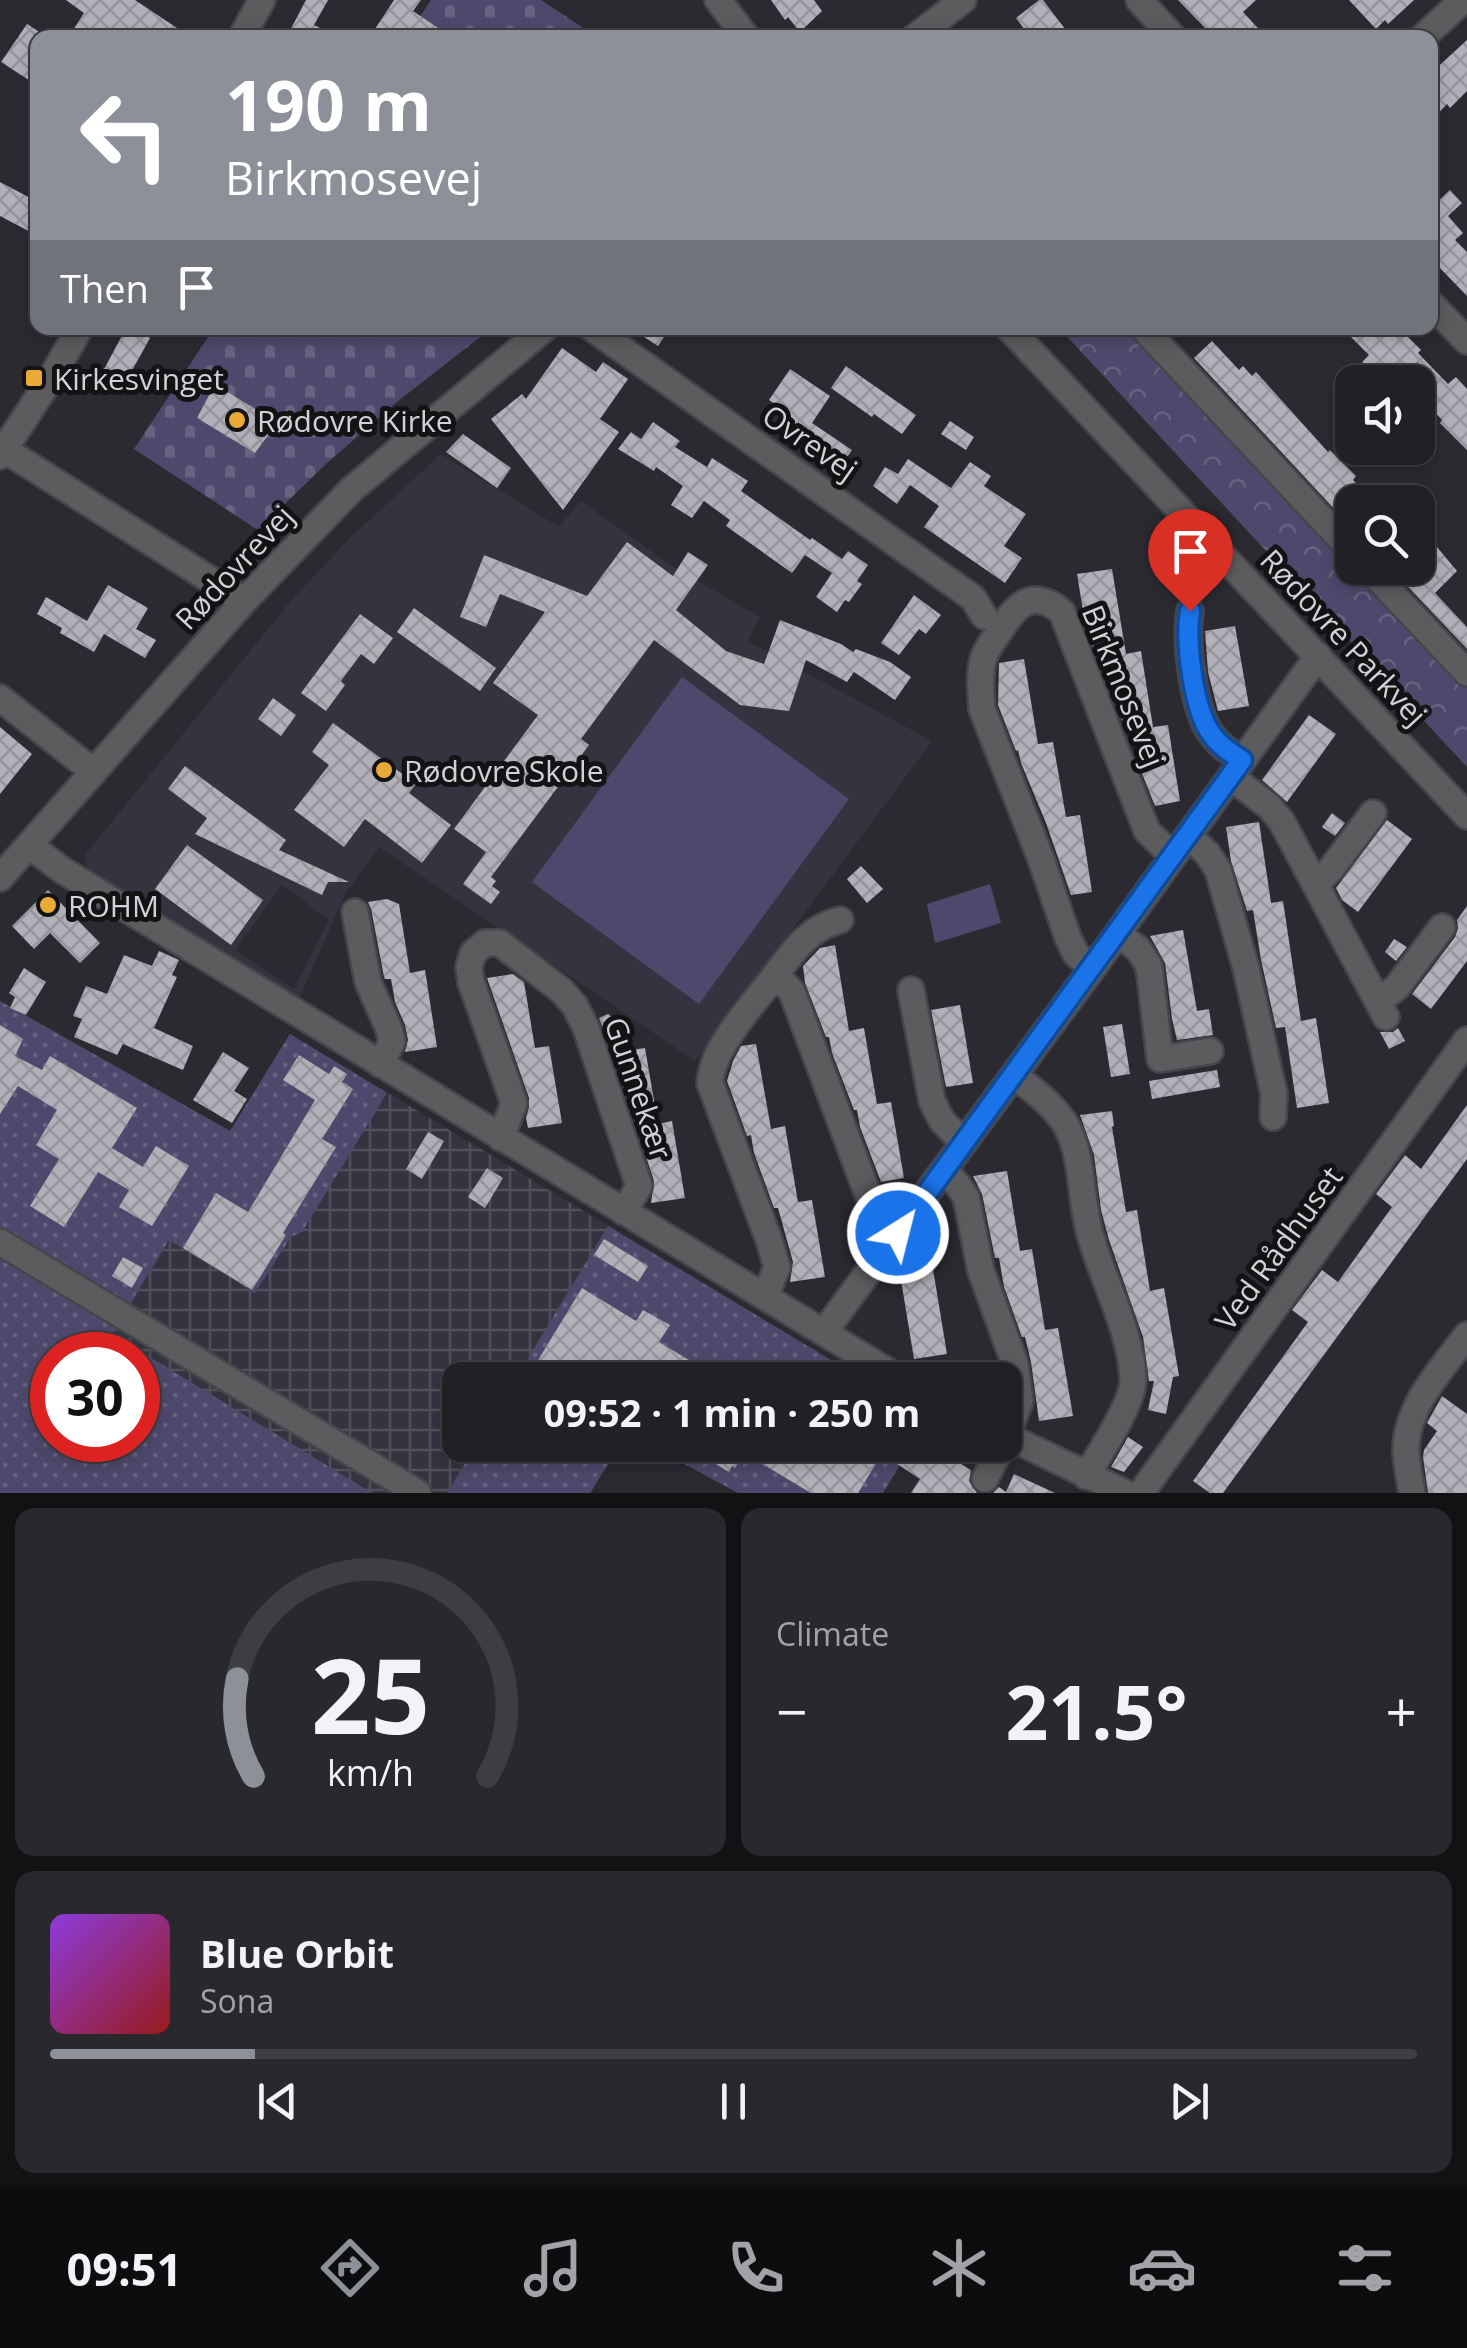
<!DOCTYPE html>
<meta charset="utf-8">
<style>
body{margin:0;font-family:"Open Sans",sans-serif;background:#28282d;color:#f1f3f6;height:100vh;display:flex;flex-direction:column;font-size:38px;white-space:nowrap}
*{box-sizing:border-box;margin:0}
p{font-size:32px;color:#a2a3a7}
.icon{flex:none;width:55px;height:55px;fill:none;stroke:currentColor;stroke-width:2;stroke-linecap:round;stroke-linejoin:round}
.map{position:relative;height:1493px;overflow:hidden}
.details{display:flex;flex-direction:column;gap:15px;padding:15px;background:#121214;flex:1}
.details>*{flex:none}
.banner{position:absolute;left:30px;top:30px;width:1408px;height:305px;border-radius:20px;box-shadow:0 5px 15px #0003,0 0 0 2px #3d3e42;background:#8c9099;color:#fff;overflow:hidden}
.fabs{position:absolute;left:1335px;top:365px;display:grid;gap:20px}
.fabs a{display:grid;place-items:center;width:100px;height:100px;border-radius:20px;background:#202025;box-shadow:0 5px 15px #0003,0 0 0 2px #3d3e42;font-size:50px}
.speed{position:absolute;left:30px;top:1332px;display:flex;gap:20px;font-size:50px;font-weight:700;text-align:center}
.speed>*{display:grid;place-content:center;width:130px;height:130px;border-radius:50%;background:#202025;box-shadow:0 5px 15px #0003,0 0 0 2px #3d3e42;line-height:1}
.speed .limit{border:15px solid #d22;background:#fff;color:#111}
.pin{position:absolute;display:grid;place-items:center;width:85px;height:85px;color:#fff;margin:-102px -42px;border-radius:50% 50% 50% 0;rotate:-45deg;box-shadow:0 0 10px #0007}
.pin .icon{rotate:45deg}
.me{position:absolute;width:110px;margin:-55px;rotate:36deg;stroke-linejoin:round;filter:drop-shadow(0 0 8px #0008)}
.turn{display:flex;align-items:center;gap:35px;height:210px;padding:0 30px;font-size:45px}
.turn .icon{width:130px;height:130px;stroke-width:2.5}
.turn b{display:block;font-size:70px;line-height:85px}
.then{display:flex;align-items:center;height:95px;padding:0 30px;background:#0003;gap:20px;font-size:38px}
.big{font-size:75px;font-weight:700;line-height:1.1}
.details .card{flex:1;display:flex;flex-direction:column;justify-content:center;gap:15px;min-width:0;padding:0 35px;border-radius:20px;background:#28282d}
.details .dial{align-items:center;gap:0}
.dial svg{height:260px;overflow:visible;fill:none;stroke:#3d3e42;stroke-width:7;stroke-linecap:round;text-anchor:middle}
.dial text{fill:#f1f3f6;stroke:none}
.song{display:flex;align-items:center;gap:30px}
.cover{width:120px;height:120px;border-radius:15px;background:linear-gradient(135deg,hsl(270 70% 55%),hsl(0 70% 35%))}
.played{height:10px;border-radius:5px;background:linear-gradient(90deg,#8c9099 15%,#3d3e42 15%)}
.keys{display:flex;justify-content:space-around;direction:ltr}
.heat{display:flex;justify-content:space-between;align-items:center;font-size:55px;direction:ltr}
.details .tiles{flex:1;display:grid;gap:15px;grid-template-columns:1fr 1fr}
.card:last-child{grid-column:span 2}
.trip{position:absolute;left:442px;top:1362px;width:580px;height:100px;border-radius:20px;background:#202025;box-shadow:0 5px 15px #0003,0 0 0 2px #3d3e42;font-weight:700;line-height:100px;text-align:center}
.tab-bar{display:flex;height:160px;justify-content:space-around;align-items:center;background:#0d0d0f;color:#a2a3a7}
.tab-bar .icon{width:70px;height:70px}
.tab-bar .active{color:#8c9099}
.tab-bar b{font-size:45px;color:#f1f3f6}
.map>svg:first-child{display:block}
.built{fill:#343340;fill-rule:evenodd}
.industrial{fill:url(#industrial-grid);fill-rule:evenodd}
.grass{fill:url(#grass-dots);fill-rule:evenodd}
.forest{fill:url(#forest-crowns)}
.cemetery{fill:url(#cemetery-stones)}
.park{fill:#4e496c}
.building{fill:url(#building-cross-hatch)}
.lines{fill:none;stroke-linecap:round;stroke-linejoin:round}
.minor-casing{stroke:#46454b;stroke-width:30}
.minor{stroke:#5c5c5f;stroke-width:25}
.route-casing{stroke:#114b97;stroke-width:25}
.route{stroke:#1a73e8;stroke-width:18}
.poi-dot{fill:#e8ab37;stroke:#131316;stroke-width:4}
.labels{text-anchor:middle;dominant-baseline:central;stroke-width:10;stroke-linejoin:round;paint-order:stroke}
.poi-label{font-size:30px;fill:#d2d2d6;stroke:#131316;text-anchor:start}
.street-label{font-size:30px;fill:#d2d2d6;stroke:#131316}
</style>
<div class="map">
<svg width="1467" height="1493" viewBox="0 0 1467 1493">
<defs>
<pattern id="industrial-grid" width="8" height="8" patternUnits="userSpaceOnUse" patternTransform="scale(2.5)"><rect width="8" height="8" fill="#343340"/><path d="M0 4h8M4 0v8" fill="none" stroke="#50505b"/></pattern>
<pattern id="grass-dots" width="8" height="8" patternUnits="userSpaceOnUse" patternTransform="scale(2.5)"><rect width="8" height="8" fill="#4e496c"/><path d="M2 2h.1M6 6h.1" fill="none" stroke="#676280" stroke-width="1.8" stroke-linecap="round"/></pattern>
<pattern id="forest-crowns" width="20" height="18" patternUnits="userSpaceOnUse" patternTransform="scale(2.5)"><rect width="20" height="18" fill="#4e496c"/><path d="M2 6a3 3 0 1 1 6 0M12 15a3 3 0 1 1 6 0" fill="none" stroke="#676280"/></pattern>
<pattern id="cemetery-stones" width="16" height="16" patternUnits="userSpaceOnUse" patternTransform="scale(2.5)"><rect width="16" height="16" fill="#4e496c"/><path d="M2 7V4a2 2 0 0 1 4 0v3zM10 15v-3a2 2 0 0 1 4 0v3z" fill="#676280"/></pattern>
<pattern id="building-cross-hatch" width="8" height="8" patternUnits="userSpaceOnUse" patternTransform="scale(2.5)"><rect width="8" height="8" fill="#b1b0b8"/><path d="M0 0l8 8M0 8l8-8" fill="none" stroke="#94949a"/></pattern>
</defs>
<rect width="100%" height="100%" fill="#2b2a31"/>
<path class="built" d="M441,454L559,527L581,501L672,566L760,617L748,641L932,741L695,1061L379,847L345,894L300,997L87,870L85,855L289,603L351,537ZM282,885L329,920L294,989L235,950Z"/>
<path class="industrial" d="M0,1001L230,1131L290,1034L864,1380H460V1445H620L590,1493H0ZM52,1355H138V1440H52Z"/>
<path class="grass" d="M0,1001L230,1131L290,1034L387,1093L302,1232L291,1237L255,1293L169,1240L112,1334L372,1493H0ZM52,1355H138V1440H52Z
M608,1226L864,1380H515Z
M476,1445H620L590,1493H447Z
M649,1445H912L883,1493H738Z"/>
<path class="forest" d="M1059,328H1131L1352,564V568H1356L1467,686V767Z"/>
<path class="cemetery" d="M431,0H541L597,37L406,38Z
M214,328H492L398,401L326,464L258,530L134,449Z"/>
<path class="park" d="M682,677L849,799L699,1004L532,882Z
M990,884L1001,923L935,943L927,904Z"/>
<path class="building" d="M66,0H135L192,38H122L108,28L102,38H68L84,13Z
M306,0H328L314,25L340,38H286Z
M394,0H421L413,11L453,38H388L375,29Z
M771,0H814L822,11L800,32L788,17L785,20Z
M1039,0H1043L1072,38H1031L1016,18Z
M1178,0H1256L1243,12L1267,38H1215Z
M1349,0H1414L1388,24L1385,20L1376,29Z
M27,24L38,31V86L1,62Z
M1467,40V91L1450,108L1447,104L1430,122V74Z
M0,182L38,202V236L0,216Z
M1450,190L1462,203L1448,216L1463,233L1455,240L1467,252V296L1438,266L1430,274V196L1436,203Z
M126,328H150L145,335L150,338L123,387L101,375Z
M630,328H670L658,346Z
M1342,328H1399L1421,350L1418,353L1448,384L1456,377L1467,389V450L1440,423L1442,420L1418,394V362L1396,382H1382L1362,362L1369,355Z
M1212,341L1239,370L1243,366L1252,376L1256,372L1328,452L1330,450L1356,476L1353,480L1374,502H1352V528L1194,358Z
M562,348L596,372L603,362L628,379L600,419L619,432L563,510L491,419L522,394L526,399Z
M846,366L916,415L902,434L874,414L872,417L831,388Z
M790,369L830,396L812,423L852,450L842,464L835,460L831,466L778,428L789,414L769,400Z
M215,384L277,423L255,453L197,418Z
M950,421L974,437L966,450L941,434Z
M653,422L680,441L675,447L707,467L712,458L748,481L741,491L810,540L812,538L842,559L848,551L868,565L857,581L862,584L849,602L845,600L837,612L816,597L832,573L805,555L792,573L726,526L730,520L704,501L692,518L671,505L683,486L656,467L654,471L618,449L631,432L641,439Z
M463,434L511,468L497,488L446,452Z
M908,459L951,488L970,462L991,476L984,486L1026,514L1004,546L1022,558L1005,583L924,527L939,506L910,485L897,504L873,486L885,467L898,474Z
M1432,541L1457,571L1435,593L1467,627V649L1390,568H1418V555Z
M627,542L673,576L688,552L708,565L676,610L726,651L764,664L780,620L841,644L853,652L856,649L890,662L911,677L895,700L854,672L847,682L806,660L789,711L740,705L654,640L581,739L589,745L491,877L496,881L492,886L500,892L491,904L463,884L486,852L454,829L538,715L493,683L545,612L500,594L486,627L460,617L484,555L587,596Z
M1112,569L1126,654L1141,651L1153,727L1168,725L1180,801L1155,806L1139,766L1134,733L1127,734L1113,698L1106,660L1098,661L1086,629L1077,574Z
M108,585L148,608L136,629L156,640L145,658L104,634L94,652L60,633L62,628L37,614L46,597L87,621Z
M914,595L941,615L926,634L919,629L899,655L881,643Z
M414,608L496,668L480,691L397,632Z
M360,614L393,638L374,664L361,654L341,681L345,685L326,711L301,693Z
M1235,626L1249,706L1218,711L1208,672L1205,631Z
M1024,659L1038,744L1053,742L1066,817L1080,815L1092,892L1071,895L1046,823L1021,763L1018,750L1016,751L998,705L999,663Z
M273,698L296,715L281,736L258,719Z
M1309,715L1336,734L1287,802L1262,780Z
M333,723L416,784L409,793L451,825L422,863L365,819L344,847L294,810L329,765L312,752Z
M0,727L32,754L0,794Z
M185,766L286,840L279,850L349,882H328L322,895L195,834L207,818L168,789Z
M1332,813L1345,823L1335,836L1322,827Z
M1387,820L1412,839L1358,912L1342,900L1336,888Z
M1259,822L1271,903L1283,901L1301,1021L1316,1018L1329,1103L1297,1108L1285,1027L1276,1028L1261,960L1253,910L1247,911L1231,861L1226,827Z
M187,845L263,900L231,945L155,889Z
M861,866L883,889L867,903L847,879Z
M48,890L100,943L80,963L50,933L34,949L12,926Z
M387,899L399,904L410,973L425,970L437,1047L405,1052L408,1040L405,1025L395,1002L391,979H385L384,977L371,909L368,902Z
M1467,906V961L1431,1009L1412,994L1455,937L1458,928L1457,920Z
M1183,930L1197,1011L1209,1009L1213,1035L1177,1040L1172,1019L1165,963L1150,936Z
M1394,939L1407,947L1396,961L1385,952Z
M835,945L849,1031L864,1028L877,1104L891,1102L904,1178L881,1182L860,1127L857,1110H854L832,1053L829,1037H826L805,983L803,966L820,948Z
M159,951L179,960L172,975L177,977L154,1028L193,1046L183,1070L123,1044L117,1055L74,1037L82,1019L73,1016L86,986L107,994L124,955L152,966Z
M24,968L46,982L26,1015L10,1008L15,997L9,993Z
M513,974L524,982L535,1048L549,1046L562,1123L528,1128L526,1118L529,1107V1098L487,978Z
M960,1005L973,1083L946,1087L931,1010Z
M608,1014L616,1021L613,1042L606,1036L599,1018Z
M1122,1024L1130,1074L1111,1077L1103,1027Z
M0,1025L23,1039L15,1056L42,1070L50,1056L137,1108L112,1148L143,1167L156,1146L189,1166L152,1226L119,1207L129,1190L98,1172L64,1227L30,1206L59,1159L36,1145L57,1110L18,1086L0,1114Z
M1398,1028L1405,1041L1389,1049L1380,1032H1393Z
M756,1044L771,1129L785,1126L798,1202L812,1200L825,1277L790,1282L793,1262L778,1208H774L754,1153L751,1135L747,1136L727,1081L733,1061L741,1046Z
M645,1048L658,1124L672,1121L685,1198L651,1203L654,1181L612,1053Z
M223,1052L249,1068L234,1091L247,1099L232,1123L193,1100Z
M299,1055L329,1074L334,1066L347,1074L342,1082L353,1089L322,1139L336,1147L283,1233L286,1235L252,1290L183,1248L216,1193L248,1212L315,1100L283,1080Z
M1217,1070L1220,1087L1152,1099L1149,1081Z
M1467,1105V1159L1223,1493H1210L1193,1481L1308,1322L1292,1310L1322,1270L1338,1282L1392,1207L1376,1194L1405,1155L1421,1169Z
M1112,1111L1114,1126L1112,1127L1126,1212L1137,1210L1150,1291L1164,1288L1179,1376L1173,1377L1166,1414L1148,1410L1154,1381H1149L1143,1337L1109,1240L1101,1210L1094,1155L1080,1115Z
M428,1132L444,1141L422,1179L406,1169Z
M487,1168L503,1178L485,1208L468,1197Z
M1007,1171L1020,1251L1032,1249L1045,1330L1058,1328L1073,1416L1039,1421L1031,1362L1025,1337H1022L1004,1287L999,1258H995L982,1194L973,1176Z
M931,1229L945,1239L935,1253L921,1243Z
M604,1239L648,1266L638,1282L594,1255Z
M123,1257L143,1268L132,1288L112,1276Z
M933,1269L947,1354L914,1359L900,1274Z
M582,1288L636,1321L643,1310L670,1325L659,1342L722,1380H526Z
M1442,1396L1467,1414V1493H1428L1423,1457L1424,1450L1437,1431L1427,1423Z
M1128,1437L1143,1447L1124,1472L1111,1467Z
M684,1445H930L971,1470L969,1481L977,1493H911L920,1479L882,1454L858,1493H811L744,1453L735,1468L732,1466L729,1472Z
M1014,1474L1055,1493H993L999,1487L1006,1492Z"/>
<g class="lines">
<g class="minor-casing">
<path id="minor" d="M718,0L747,38
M1139,0L1174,38
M241,38L262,0
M914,38L963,0
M1422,38L1463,0
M1430,303L1467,341
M592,328L973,598L984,616
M1009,328L1467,816
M1143,328L1352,551
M5,450L244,601
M0,456L51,378L80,328
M1368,568L1467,673
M1190,611C1185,640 1193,711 1212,735C1220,746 1231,753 1242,760
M0,698L94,772
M1231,777L1270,807L1282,822L1386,1017
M1188,836L1207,853L1218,870L1246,968L1274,1094L1273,1117
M29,845L62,870L902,1380
M0,878L244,601L352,489L545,328
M1317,883L1331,869L1373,813
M355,912L368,982L389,1029L392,1042L380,1064
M1118,933L1138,949L1149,966L1160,1059L1210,1051
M1092,969L1076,954L1068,938L1041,859L982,709C981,693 979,676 983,660C985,651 993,641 999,632C1016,605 1032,587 1062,612L1147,831L1173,856
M776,974C795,949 809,928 840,920
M911,990L932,1101L942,1121L964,1143
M1378,1002L1397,987L1442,927
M1014,1075C1032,1089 1051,1103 1064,1122C1083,1152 1080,1192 1088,1226C1099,1274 1132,1330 1133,1380C1133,1404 1099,1454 1086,1476
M501,1138L514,1103L471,982L469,967L473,953L485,943H500L562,991L575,1006L586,1028L639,1186L624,1212
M944,1170L958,1185L966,1197L981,1271L1015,1364L1020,1401L1005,1440
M0,1242L418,1493
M765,1297L777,1267L769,1240L710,1083C712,1046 754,1004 776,974L792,992L873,1208L897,1233
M824,1332L1092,969L1318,656
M1005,1435L1125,1493
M985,1479L1002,1445
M1141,1493L1467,1040
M1412,1493C1410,1478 1405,1461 1406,1445C1409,1402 1442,1369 1467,1335"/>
</g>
<use href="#minor" class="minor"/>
</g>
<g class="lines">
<g class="route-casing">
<path id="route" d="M898,1233L1242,760C1231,753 1220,746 1212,735C1193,710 1185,641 1190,611"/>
</g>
<use href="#route" class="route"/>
</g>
<g class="poi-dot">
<rect x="24" y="368" width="20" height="20" rx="5"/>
<circle cx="237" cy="420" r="10"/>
<circle cx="384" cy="770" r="10"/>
<circle cx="48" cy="905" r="10"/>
</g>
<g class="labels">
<g class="poi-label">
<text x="54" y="378">Kirkesvinget</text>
<text x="257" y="420">Rødovre Kirke</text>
<text x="404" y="770">Rødovre Skole</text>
<text x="68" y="905">ROHM</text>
</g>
<g class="street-label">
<text transform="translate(810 442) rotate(35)">Ovrevej</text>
<text transform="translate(234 567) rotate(-47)">Rødovrevej</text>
<text transform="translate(1344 637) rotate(47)">Rødovre Parkvej</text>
<text transform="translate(1124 686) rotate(68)">Birkmosevej</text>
<text transform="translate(639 1088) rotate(71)">Gunnekær</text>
<text transform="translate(1278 1248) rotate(-54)">Ved Rådhuset</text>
</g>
</g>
</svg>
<div class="fabs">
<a><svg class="icon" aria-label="sound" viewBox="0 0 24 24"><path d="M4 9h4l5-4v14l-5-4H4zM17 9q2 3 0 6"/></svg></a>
<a><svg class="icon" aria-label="search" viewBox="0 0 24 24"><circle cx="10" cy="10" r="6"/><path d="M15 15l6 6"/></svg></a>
</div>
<div class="speed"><div class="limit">30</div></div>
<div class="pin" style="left:1190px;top:611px;background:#d93025"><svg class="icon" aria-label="arrive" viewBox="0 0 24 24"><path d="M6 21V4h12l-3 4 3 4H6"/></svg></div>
<svg class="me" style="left:898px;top:1233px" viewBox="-20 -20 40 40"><circle r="17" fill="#1a73e8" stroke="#fff" stroke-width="3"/><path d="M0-11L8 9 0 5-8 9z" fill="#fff"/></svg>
<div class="trip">09:52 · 1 min · 250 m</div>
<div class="banner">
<div class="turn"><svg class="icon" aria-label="left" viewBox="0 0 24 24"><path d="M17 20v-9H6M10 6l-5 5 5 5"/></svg><div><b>190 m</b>Birkmosevej</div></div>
<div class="then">Then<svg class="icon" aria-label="arrive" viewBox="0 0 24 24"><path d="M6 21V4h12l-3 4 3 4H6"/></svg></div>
</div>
</div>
<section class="details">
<div class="tiles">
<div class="card dial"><svg viewBox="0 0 100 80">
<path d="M14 69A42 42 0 1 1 86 69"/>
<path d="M14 69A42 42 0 0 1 9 39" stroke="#8c9099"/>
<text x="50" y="56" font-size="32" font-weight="700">25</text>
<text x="50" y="72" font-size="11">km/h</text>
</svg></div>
<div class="card"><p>Climate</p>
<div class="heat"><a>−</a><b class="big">21.5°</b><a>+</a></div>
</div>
<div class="card">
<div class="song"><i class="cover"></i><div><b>Blue Orbit</b><p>Sona</p></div></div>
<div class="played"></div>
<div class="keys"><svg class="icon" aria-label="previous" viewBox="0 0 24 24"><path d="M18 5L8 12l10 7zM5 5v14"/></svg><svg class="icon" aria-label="pause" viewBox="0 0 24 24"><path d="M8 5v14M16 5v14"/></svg><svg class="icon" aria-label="next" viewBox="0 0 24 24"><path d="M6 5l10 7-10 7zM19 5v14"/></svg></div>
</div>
</div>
</section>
<nav class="tab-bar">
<b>09:51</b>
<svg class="icon active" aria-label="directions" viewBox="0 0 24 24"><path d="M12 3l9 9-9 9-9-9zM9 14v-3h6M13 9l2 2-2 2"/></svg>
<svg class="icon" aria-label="music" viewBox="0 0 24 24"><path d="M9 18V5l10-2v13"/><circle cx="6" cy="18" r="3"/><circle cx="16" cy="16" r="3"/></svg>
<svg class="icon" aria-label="phone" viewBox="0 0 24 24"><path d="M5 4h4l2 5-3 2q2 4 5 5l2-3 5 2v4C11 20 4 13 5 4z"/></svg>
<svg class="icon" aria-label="climate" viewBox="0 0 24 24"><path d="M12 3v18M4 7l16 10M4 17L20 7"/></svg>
<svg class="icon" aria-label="car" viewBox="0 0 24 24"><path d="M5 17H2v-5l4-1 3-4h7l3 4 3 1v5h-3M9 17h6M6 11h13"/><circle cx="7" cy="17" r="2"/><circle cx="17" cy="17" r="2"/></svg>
<svg class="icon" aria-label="filters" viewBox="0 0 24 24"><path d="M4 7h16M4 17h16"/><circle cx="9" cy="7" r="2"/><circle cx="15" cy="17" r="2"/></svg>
</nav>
